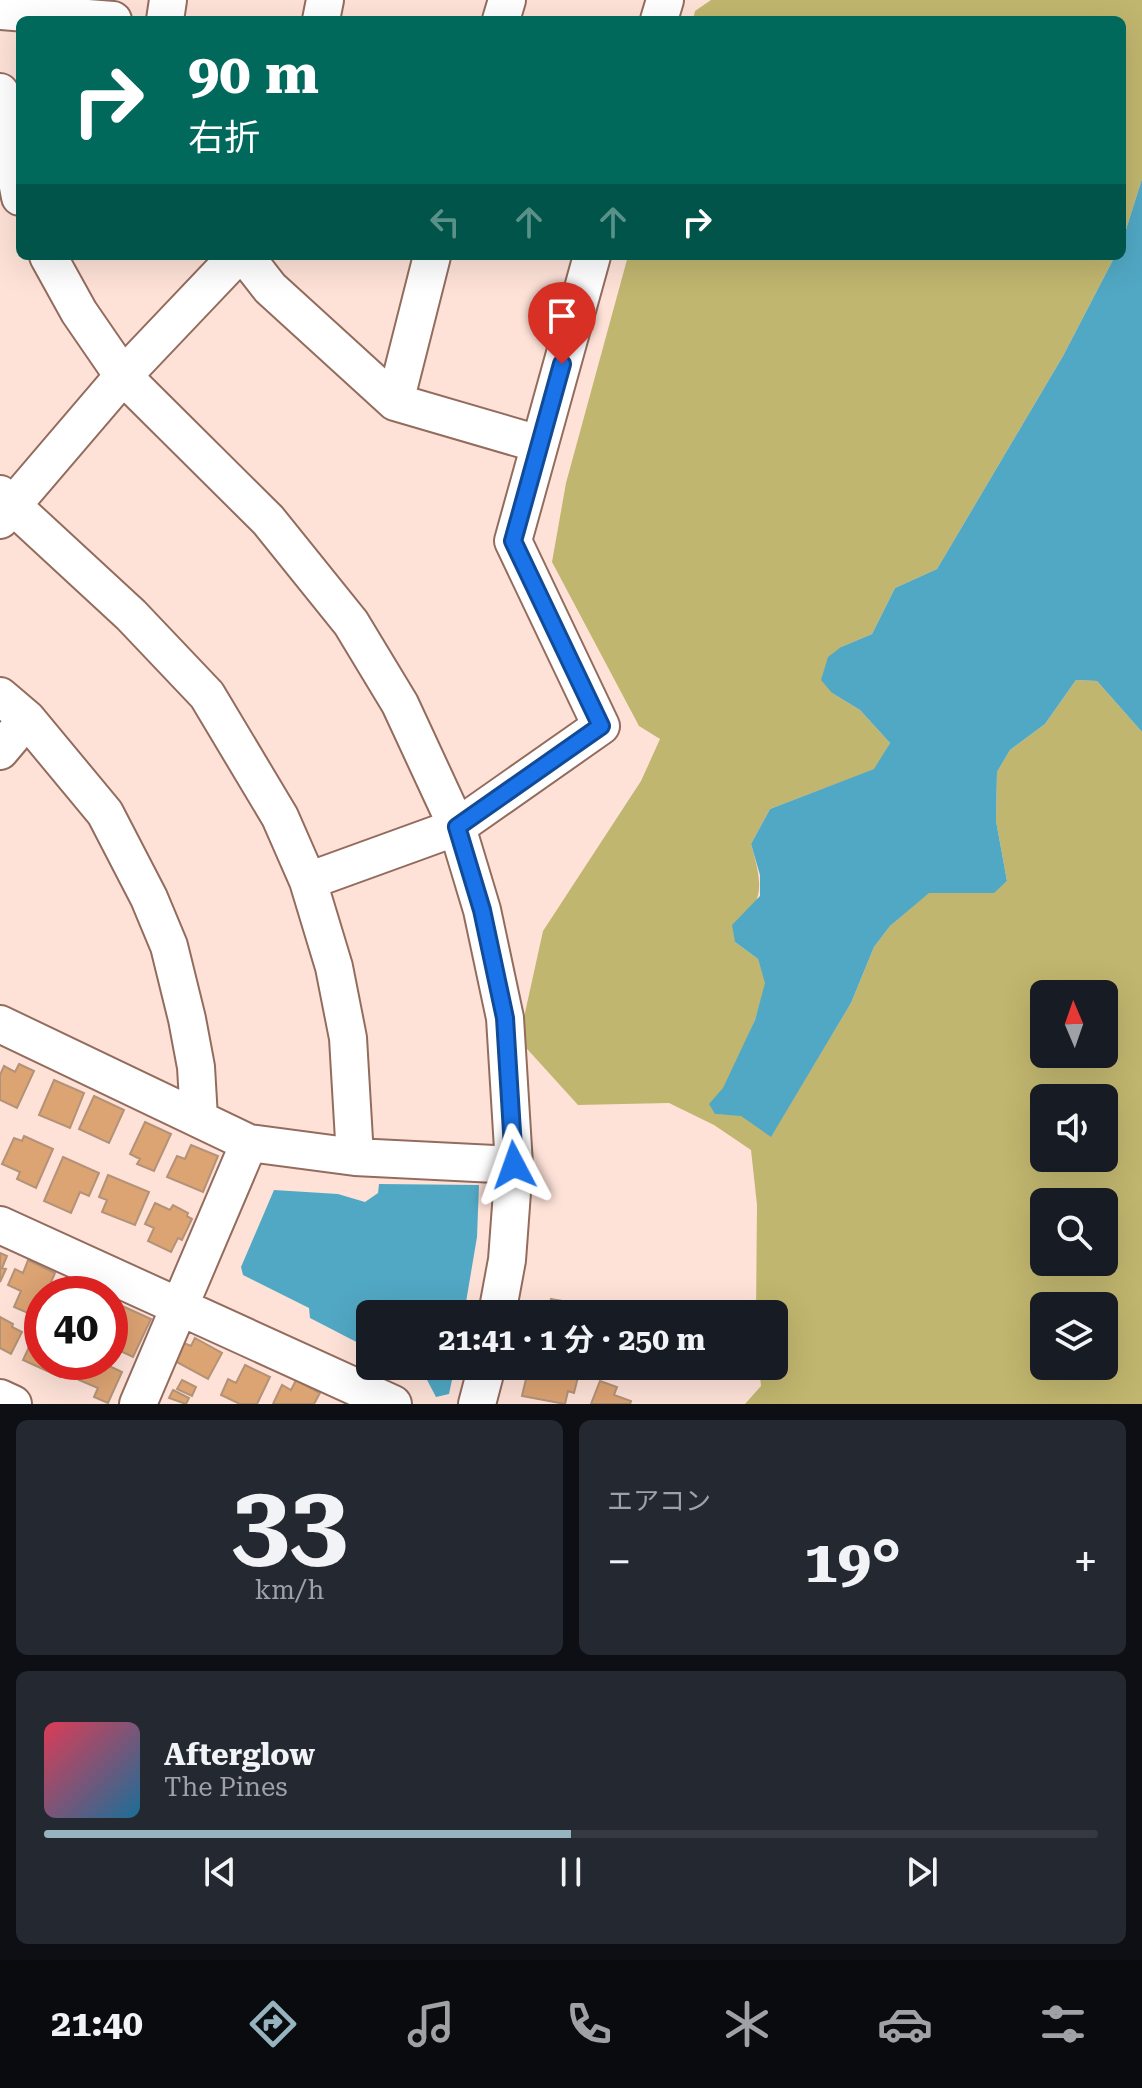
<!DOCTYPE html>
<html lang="ja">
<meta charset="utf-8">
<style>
body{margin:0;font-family:"Roboto Serif","Noto Sans JP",serif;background:#242831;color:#f1f3f6;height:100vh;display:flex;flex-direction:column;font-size:30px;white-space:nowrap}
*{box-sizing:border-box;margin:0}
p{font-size:26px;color:#9ea1a6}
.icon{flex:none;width:44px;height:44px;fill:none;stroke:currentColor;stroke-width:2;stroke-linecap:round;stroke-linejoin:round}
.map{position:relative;height:1404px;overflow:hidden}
.sheet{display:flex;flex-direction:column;gap:16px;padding:16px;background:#0d0f14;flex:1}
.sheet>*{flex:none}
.hud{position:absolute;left:16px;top:16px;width:1110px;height:244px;border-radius:12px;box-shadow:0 8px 32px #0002;background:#00695c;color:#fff;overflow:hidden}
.needle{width:52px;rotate:358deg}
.fabs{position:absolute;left:1030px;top:980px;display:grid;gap:16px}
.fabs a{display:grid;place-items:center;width:88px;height:88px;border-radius:12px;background:#171b24;box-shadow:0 8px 32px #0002;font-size:40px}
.speed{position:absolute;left:24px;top:1276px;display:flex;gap:16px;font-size:40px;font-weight:700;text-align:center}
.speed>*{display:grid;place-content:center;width:104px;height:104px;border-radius:50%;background:#171b24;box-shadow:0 8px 32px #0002;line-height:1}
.speed .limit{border:12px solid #d22;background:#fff;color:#111}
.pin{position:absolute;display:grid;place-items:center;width:68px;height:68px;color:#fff;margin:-82px -34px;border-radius:50% 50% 50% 0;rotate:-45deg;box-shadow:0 0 8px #0007}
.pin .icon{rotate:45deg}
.me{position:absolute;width:88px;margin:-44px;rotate:356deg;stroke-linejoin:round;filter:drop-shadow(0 0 6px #0008)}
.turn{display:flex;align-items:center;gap:28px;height:168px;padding:0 40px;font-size:36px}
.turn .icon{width:104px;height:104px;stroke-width:2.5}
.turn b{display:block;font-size:56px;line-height:68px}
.lanes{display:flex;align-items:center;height:76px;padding:0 40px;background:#0003;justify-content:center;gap:40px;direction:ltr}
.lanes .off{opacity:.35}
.big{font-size:60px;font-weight:700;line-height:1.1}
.sheet .widget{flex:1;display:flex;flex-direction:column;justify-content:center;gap:12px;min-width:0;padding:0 28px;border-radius:12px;background:#242831}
.sheet .dial{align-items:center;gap:0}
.dial b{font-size:104px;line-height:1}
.song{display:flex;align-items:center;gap:24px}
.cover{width:96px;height:96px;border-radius:12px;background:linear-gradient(135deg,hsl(350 70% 55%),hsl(200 70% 35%))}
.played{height:8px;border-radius:4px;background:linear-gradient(90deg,#96b4bf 50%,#363941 50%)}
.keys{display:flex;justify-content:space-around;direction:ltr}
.heat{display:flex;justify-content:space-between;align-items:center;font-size:44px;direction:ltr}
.sheet .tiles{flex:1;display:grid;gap:16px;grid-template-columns:1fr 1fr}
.widget:last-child{grid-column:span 2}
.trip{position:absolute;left:356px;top:1300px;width:432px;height:80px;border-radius:12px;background:#171b24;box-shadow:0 8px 32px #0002;font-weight:700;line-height:80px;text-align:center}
.tabs{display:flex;height:128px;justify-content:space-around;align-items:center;background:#090b0e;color:#9ea1a6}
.tabs .icon{width:56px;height:56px}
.tabs .current{color:#96b4bf}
.tabs b{font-size:36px;color:#f1f3f6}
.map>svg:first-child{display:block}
.forest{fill:#c1b66f;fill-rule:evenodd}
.water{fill:#51a8c4}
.building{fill:#dca373;stroke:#b39277;stroke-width:2}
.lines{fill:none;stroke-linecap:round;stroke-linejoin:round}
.minor-casing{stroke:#936c5e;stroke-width:40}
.minor{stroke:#fff;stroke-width:36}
.route-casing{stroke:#114b97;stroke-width:20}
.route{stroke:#1a73e8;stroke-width:14}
</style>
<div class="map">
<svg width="1142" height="1404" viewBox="0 0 1142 1404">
<rect width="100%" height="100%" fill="#fee2d8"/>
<path class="forest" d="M711,0H1142V179L1122,242V20H693L695,11Z
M628,256H1115L1063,356L937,569L895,588L872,634L841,647L832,693L860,710L890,743L875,769L770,809L751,844C766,896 760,896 735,942L758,959L766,983L755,1020L715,1114L741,1115L771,1136L851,1003L874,947L890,926L929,892L993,893L1007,881L996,821L997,772L1010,750L1045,724L1076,680L1097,681L1142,732V1404H745L761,1386L759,1366H774V1314H756L757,1205L751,1150L714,1125L669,1103L578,1105L519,1040L543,931L641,781L660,739L639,726L552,562L566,483ZM1044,994H1104V1054H1044ZM1044,1098H1104V1158H1044ZM1044,1202H1104V1262H1044ZM1044,1306H1104V1366H1044Z"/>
<path class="water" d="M1142,179V732L1097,681L1076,680L1045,724L1010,750L997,772L996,821L1007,881L994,893H929L890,926L874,947L851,1003L771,1137L741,1116L715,1114L709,1104L723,1088L755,1020L765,983L758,959L735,942L732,925L760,896V875L751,844L770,809L874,769L890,743L860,710L832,693L821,680L828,657L841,647L872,634L895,588L937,569L1063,356L1115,256H1122V242Z
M379,1184L479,1185L477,1237L464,1314H370V1349L310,1318L309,1308L243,1275L241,1267L274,1190L338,1194L365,1202L378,1193Z
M403,1366H455L449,1394L436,1397L426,1378Z"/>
<path class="building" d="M19,1064L34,1071L17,1108L0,1100V1075L4,1066L15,1072Z
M54,1080L84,1093L70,1128L39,1115Z
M94,1096L124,1110L109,1143L79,1129Z
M145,1122L171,1134L154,1171L137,1164L140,1159L130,1154Z
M24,1136L53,1149L36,1188L17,1179L20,1172L2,1164L14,1138L22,1141Z
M191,1145L218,1156L203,1192L167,1177L177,1156L185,1159Z
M63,1157L99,1173L89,1196L80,1192L71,1213L44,1201Z
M108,1175L149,1192L135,1225L102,1212L107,1200L99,1197Z
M155,1203L170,1210L173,1205L188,1213L187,1216L192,1219L182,1240L178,1238L171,1252L148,1241L154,1228L145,1224Z
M0,1253L7,1256L2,1268L6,1269L0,1282Z
M28,1260L55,1273L46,1294H42V1299L36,1296L28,1313L14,1307L21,1291L8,1285L15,1269L23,1273Z
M73,1283L98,1294H68Z
M551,1299L580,1304L578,1314H548Z
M120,1305L151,1319L133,1357L110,1346V1318L113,1320Z
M0,1317L13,1324L12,1327L22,1332L11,1354L0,1348Z
M35,1334L42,1337V1362H67L60,1377L23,1360Z
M195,1338L222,1353L208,1379L175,1361L184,1343L191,1346Z
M87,1362H101L122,1372L108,1403L94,1397L98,1388L79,1380Z
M245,1365L270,1377L257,1404H240L221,1395L228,1379L236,1383Z
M529,1366L578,1377L574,1393L568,1391L565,1404L522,1396Z
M182,1380L196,1387L192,1396L177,1389Z
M296,1380L320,1393L314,1404H273L282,1385L291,1390Z
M600,1381L617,1387L614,1395L631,1401L630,1404H591Z
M173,1390L189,1398L186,1404L169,1398Z"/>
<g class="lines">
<g class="minor-casing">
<path id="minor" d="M0,11L113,20
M165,20L168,0
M321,20L325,0
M501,20L507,0
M659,20L665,0
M0,92L20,197
M48,256L79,312L123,376L268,520L351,623L400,704L457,827L482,910L505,1018L514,1165L507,1260L497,1314
M245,256L270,288L395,402L539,444
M395,402L432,256
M0,494L131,615L207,695L280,817L308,881L334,967L348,1038L355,1157
M0,520L123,376L237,256
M0,696L27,719L105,813L149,898L169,946L187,1019L196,1067L199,1118
M0,751L27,719
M308,881L457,827L601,726L513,541L592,256
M0,1024L249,1143L355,1157L514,1165
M0,1225L393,1404
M0,1398L13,1404
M138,1404L249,1143
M477,1404L487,1366"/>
</g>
<use href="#minor" class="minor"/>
</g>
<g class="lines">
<g class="route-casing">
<path id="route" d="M514,1165L505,1018L482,910L457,827L601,726L513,541L562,364"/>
</g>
<use href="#route" class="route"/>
</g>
</svg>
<div class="fabs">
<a><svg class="needle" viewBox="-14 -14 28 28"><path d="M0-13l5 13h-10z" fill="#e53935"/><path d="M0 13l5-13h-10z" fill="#9ea1a6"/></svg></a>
<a><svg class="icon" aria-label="sound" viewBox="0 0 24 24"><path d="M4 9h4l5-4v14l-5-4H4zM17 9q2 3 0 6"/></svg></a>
<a><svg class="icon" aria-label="search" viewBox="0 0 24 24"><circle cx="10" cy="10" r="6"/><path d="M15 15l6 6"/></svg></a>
<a><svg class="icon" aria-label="layers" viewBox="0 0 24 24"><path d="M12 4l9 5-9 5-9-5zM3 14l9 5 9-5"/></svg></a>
</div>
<div class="speed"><div class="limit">40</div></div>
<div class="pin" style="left:562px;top:364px;background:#d93025"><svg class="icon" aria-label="arrive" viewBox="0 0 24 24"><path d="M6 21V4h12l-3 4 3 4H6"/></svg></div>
<svg class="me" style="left:514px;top:1165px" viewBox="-20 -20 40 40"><path d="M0-17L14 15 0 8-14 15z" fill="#1a73e8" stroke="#fff" stroke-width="4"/></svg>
<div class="trip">21:41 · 1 分 · 250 m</div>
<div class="hud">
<div class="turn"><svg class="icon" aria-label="right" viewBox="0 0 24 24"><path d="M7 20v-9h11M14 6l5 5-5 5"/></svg><div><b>90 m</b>右折</div></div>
<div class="lanes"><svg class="icon off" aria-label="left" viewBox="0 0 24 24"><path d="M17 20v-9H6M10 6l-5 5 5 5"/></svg><svg class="icon off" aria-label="ahead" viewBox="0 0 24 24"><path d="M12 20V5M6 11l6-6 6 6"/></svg><svg class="icon off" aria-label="ahead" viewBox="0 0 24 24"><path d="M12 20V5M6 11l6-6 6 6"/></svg><svg class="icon" aria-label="right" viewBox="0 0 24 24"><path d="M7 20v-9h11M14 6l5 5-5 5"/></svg></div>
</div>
</div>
<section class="sheet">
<div class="tiles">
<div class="widget dial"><b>33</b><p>km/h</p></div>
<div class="widget"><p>エアコン</p>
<div class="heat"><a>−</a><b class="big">19°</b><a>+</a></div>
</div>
<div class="widget">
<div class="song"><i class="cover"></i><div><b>Afterglow</b><p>The Pines</p></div></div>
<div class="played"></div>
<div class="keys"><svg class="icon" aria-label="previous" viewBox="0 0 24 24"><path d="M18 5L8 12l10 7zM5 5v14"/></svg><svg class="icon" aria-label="pause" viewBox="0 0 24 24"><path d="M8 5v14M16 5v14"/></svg><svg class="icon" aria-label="next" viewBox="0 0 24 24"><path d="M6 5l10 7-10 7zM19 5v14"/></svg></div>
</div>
</div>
</section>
<nav class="tabs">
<b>21:40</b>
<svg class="icon current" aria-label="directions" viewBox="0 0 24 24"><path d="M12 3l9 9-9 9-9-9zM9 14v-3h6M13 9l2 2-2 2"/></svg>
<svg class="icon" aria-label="music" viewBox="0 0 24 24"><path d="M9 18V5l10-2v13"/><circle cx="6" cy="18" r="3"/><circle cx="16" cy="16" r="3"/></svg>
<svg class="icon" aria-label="phone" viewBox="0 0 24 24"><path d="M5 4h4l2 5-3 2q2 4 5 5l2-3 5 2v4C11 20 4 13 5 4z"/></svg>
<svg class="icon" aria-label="climate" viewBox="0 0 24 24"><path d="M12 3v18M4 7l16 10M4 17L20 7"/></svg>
<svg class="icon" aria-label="car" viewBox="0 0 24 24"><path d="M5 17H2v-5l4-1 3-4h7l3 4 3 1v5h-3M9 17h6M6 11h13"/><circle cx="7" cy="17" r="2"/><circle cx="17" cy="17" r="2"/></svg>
<svg class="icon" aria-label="filters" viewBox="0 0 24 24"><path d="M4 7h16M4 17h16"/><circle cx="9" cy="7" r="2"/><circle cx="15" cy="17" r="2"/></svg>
</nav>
